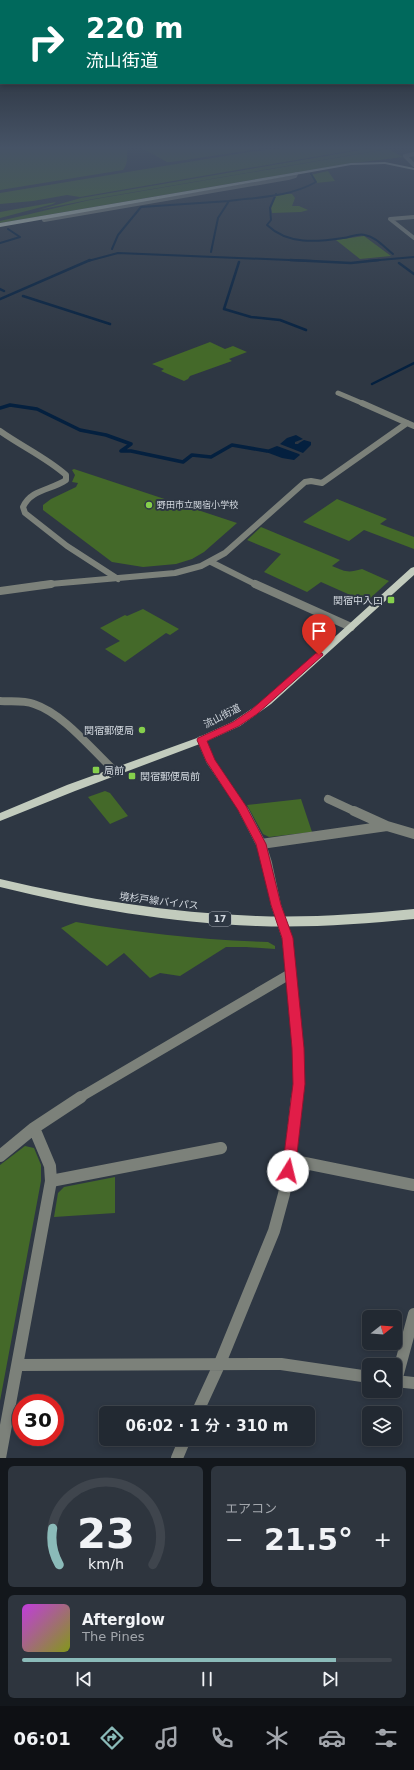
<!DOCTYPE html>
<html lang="ja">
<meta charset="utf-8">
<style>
body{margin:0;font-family:"DejaVu Sans","Noto Sans JP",sans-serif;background:#2e353e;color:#f1f3f6;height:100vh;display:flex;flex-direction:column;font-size:15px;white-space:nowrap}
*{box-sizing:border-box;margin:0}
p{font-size:13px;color:#a2a6ac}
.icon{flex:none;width:22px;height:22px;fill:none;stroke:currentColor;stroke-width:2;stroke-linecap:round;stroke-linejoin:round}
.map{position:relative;height:1458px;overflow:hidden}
.side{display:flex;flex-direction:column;gap:8px;padding:8px;background:#13171c;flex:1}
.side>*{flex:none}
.guide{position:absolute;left:0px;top:0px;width:414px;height:84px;box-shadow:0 2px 6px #0003,0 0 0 1px #3f454d;background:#00695c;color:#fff;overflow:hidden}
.needle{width:26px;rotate:73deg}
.controls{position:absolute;left:362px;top:1310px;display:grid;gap:8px}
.controls a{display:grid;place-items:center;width:40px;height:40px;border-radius:6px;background:#222932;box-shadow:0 2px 6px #0003,0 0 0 1px #3f454d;font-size:20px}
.speed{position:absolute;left:12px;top:1394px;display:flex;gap:8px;font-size:20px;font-weight:700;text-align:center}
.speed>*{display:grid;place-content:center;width:52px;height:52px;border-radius:50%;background:#222932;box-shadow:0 2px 6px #0003,0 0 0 1px #3f454d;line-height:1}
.speed .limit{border:6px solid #d22;background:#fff;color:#111}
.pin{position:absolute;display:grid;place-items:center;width:34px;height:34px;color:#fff;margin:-41px -17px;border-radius:50% 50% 50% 0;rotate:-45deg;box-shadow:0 0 4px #0007}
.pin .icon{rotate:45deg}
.me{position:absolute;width:44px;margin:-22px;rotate:9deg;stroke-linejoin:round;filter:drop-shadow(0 0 3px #0008)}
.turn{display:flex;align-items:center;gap:14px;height:84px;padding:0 20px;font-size:18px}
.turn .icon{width:52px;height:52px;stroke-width:2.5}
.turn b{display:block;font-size:28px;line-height:34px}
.big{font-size:30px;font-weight:600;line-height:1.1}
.side .tile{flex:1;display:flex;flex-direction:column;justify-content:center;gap:6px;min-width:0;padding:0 14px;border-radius:6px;background:#2e353e}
.side .dial{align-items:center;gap:0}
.dial svg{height:104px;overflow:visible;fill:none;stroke:#3f454d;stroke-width:7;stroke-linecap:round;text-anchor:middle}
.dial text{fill:#f1f3f6;stroke:none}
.song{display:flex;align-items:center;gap:12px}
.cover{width:48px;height:48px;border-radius:6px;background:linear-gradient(135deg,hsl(290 70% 55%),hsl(70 70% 35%))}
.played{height:4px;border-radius:2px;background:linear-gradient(90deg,#8bbbb9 85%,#3f454d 85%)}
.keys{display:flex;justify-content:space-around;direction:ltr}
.heat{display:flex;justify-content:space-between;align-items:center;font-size:22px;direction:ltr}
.side .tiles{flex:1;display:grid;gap:8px;grid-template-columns:1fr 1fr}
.tile:last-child{grid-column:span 2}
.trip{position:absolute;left:99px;top:1406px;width:216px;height:40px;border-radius:6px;background:#222932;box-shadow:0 2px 6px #0003,0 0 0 1px #3f454d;font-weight:600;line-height:40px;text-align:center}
.menu{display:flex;height:64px;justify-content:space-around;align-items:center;background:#0e1014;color:#a2a6ac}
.menu .icon{width:28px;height:28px}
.menu .active{color:#8bbbb9}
.menu b{font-size:18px;color:#f1f3f6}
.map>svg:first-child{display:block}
.green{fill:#446929}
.water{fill:#04203f}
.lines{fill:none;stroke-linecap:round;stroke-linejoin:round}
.stream-far2{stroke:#04203f;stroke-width:2}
.stream-far1{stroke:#04203f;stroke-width:2.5}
.stream{stroke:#04203f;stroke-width:3.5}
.minor-far5{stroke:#7c817a;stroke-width:4}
.minor-far4{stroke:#7c817a;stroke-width:5}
.minor-far3{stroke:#7c817a;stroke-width:6}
.minor-far2{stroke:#7c817a;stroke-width:8}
.minor-far1{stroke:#7c817a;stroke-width:10}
.minor{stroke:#7c817a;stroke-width:12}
.tertiary-far1{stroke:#7c817a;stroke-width:6}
.tertiary{stroke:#7c817a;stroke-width:8}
.primary{fill:#c2cbbd;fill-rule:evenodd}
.route{fill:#e11d48;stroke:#92132f}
.poi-dot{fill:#85cf4c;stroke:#2e3743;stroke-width:1.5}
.labels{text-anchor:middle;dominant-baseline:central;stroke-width:4;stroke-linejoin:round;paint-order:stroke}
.far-poi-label{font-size:9px;fill:#d3d9e0;stroke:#2e3743;text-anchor:start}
.shield{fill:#2e3743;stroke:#a2a8b1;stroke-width:1}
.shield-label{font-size:9px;font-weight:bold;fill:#d3d9e0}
.poi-label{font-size:10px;fill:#d3d9e0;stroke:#2e3743;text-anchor:end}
.street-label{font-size:10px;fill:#d3d9e0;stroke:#2e3743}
</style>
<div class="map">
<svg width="414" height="1458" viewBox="0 0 414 1458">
<rect width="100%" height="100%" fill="#2e3743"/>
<path class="green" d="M0,147H128C126,155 129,163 123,170L0,190Z
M140,147H273L171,162H167Z
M292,147H372L80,197L67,195L33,201L0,204V193L249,152Z
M378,147L386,149L93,199L38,210L81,198Z
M388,149L403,157L346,164L0,223V221L90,200Z
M328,171L335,181L316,183L310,175Z
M277,194H292L295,198L292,206H299L308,210L301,212L272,213L271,207Z
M56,202L53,204L0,218V212Z
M364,236L391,256L360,259L336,240Z
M210,342L225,349L233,346L247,352L229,359L232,361L190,376L188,379L184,381L161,371L164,369L152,364Z
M74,469L237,523L204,552L192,559L176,564L143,567L112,562L43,510V505L51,499L76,487L78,483L72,482L75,475L72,470Z
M337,499L387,519L380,524L414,537V549L364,530L349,541L303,522Z
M261,527L340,560L332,566C346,572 348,573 362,569L389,581L366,602L321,582L307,592L264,572L281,554L247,540Z
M143,609L179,629L170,635L166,633L125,662L105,649L120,641L100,628L125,615L127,616Z
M105,791L110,793L128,816L110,824L88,797Z
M301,799L312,832L269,837L263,834L247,805Z
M76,922C139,933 203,940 268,942L275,946V949L246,947H226L180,976L160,973L150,978L124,953L107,966L61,928Z
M25,1146L34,1148L41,1165V1181L0,1401V1165Z
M115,1177V1213L54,1217L58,1193L64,1187Z"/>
<path class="water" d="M296,435L303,439L295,442V444H298L299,443L304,440L311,442V445L303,453L280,444L287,438Z
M277,446L299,454L300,455L294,460L282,458L266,452L267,450Z"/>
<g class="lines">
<path class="stream-far2" d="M276,194L270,208L271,220L267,225C288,245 317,242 343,238C351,237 358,233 365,235C376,237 384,247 393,254
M0,243L20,237L8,229
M112,249L118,235L141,207L229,201
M211,252L218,218L229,201C259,197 289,197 316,182L311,174
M88,261L118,253L313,261
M368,261L414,257"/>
<path class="stream-far1" d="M290,260L351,263L379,260
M239,262L224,309L251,317L280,320L306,330
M399,263L414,274
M0,289L4,291
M23,296L110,324
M0,299L90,260
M372,384L414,363"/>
<path class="stream" d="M0,408L10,405L37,409L80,430L106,435L131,444L121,451H131L183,462L192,455L211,457L232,445L267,451"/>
<path class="minor-far5" d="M414,154L405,156L414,165
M414,217L390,219L414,238
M44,220L288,178L295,176L296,174"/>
<path class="minor-far4" d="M338,393L364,404"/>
<path class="minor-far3" d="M362,403L414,426
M0,431C21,446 47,458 66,475V480C52,490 31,489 23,507L25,513L67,546L118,579
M39,585L175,573L201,566L225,553L305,482L311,481L322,483L407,423"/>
<path class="minor-far2" d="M0,591L51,584
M0,701C11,702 23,700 34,704C64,714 92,750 115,771
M201,740L210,761L245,812
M328,799L356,812"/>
<path class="minor-far1" d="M244,811L261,844L267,863L276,905L287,938L298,1049L299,1084L297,1098
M354,811L387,826L414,834
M261,844L387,826
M79,1098L290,974"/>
<path class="minor" d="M0,1156L34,1128L81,1097
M290,1160L414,1185
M51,1181L221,1148
M18,1365L281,1364L369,1377
M395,1381L414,1383
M396,1381L414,1314
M197,1413L220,1363L274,1231L284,1194L290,1160L297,1097
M0,1458L51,1181L50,1166L34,1128
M177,1458L185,1439"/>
<path class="tertiary-far1" d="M211,562L257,585"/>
<path class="tertiary" d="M255,584L351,627"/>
<path class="primary" d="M385,162L414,168V170L385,164L351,165L0,227V223L351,163Z
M414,567V575L271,704L240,726L205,742L75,791L0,821V813L67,785L197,738L232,722L265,700L411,568Z
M0,879C85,899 170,913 257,916C309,918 362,914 414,909V919C362,924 309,928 257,926C170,923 85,908 0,887Z"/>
</g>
<linearGradient id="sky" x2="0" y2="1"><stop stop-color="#191e25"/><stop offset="0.42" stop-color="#465366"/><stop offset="1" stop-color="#465366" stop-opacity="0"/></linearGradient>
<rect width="414" height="351" fill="url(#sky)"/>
<path class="route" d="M316,653H322L323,655L257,714L239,726L207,741L215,760L246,806L266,844L281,905L293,938L304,1048L305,1084L295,1171L293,1176L288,1177L284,1176L282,1171L293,1084L292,1048L282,938L271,905L256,844L238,810L206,761L197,740L198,738L233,722L251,710Z"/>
<g class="poi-dot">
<circle cx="149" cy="505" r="4"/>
<rect x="387" y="596" width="8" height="8" rx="2"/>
<circle cx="142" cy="730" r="4"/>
<rect x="92" y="766" width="8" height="8" rx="2"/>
<rect x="128" y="772" width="8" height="8" rx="2"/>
</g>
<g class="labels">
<g class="far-poi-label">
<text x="157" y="505">野田市立関宿小学校</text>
</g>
<rect class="shield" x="209" y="912" width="22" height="14" rx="3"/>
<g class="shield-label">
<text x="220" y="919">17</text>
</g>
<g class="poi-label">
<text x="383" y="600">関宿中入口</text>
<text x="134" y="730">関宿郵便局</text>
<text x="104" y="770" text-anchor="start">局前</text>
<text x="140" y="776" text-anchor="start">関宿郵便局前</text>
</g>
<g class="street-label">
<text transform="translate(222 716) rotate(-27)">流山街道</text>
<text transform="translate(159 901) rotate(7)">境杉戸線バイパス</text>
</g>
</g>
</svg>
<div class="controls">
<a><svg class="needle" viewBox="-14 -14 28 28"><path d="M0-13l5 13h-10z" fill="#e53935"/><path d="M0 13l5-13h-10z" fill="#a2a6ac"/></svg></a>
<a><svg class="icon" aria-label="search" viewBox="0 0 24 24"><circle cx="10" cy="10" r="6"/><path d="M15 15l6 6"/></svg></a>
<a><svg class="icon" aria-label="layers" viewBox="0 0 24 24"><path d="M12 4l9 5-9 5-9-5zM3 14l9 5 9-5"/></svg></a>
</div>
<div class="speed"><div class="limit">30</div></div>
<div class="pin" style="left:319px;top:655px;background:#d93025"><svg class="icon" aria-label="arrive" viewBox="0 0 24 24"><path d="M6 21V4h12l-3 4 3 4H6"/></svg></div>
<svg class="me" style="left:288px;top:1171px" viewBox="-20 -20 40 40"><circle r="19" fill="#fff"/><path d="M0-13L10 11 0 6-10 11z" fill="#e11d48"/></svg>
<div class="trip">06:02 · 1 分 · 310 m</div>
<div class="guide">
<div class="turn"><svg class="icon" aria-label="right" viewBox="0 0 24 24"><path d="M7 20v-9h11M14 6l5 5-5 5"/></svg><div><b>220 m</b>流山街道</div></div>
</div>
</div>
<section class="side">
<div class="tiles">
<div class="tile dial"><svg viewBox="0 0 100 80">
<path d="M14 69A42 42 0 1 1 86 69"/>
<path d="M14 69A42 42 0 0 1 9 41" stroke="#8bbbb9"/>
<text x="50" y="56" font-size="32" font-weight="700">23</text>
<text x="50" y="72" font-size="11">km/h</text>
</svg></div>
<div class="tile"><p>エアコン</p>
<div class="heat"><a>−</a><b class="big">21.5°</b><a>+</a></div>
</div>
<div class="tile">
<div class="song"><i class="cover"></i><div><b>Afterglow</b><p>The Pines</p></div></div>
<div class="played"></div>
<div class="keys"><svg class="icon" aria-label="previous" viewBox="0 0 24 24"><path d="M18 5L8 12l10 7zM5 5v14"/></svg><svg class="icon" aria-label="pause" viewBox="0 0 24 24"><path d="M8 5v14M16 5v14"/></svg><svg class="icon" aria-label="next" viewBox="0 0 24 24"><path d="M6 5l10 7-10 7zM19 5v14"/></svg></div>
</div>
</div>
</section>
<nav class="menu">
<b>06:01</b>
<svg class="icon active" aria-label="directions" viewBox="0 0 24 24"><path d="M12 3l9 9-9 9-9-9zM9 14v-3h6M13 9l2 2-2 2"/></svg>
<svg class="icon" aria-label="music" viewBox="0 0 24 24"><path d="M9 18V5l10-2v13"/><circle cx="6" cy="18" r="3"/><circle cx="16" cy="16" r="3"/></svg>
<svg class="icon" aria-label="phone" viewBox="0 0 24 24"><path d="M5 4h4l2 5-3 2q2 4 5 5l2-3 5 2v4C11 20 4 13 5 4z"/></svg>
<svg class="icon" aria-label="climate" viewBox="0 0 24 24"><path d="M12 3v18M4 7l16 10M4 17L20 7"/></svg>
<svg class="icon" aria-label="car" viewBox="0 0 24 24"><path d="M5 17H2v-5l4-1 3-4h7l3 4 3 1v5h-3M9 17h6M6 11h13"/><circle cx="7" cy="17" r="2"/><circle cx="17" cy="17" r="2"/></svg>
<svg class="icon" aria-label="filters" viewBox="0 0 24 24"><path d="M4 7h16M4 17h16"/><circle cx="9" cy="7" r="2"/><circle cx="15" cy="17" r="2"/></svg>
</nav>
